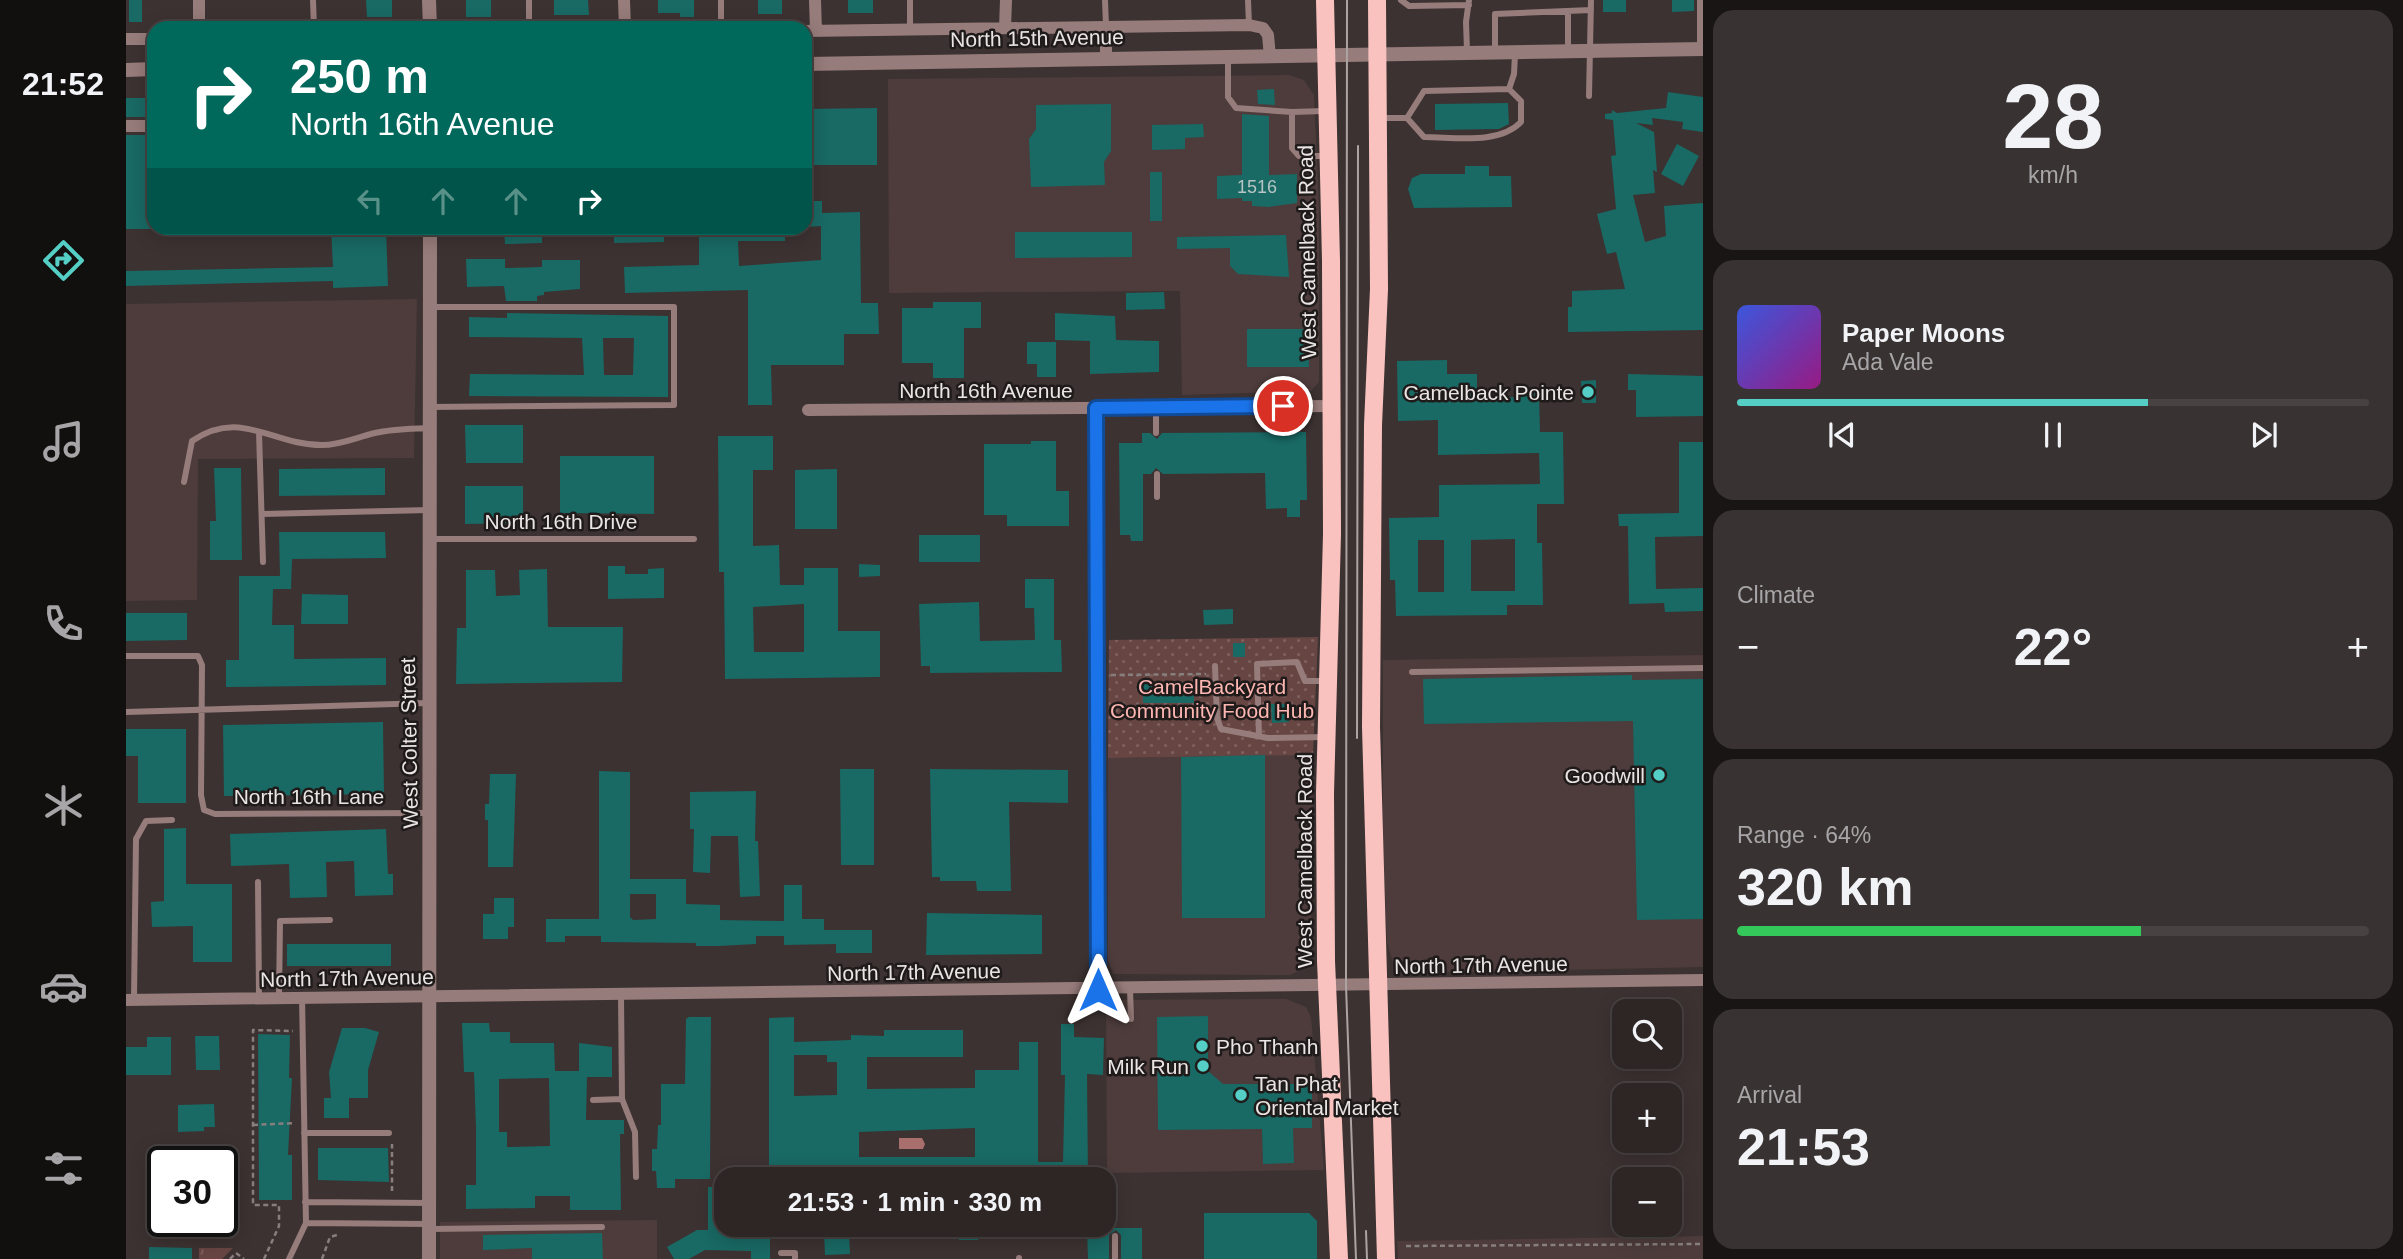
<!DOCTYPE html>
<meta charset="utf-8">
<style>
body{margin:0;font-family:Arial,sans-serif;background:#393232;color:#f1f3f6;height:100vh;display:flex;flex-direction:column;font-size:26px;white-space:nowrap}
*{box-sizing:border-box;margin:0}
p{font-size:23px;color:#a7a5a7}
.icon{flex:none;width:38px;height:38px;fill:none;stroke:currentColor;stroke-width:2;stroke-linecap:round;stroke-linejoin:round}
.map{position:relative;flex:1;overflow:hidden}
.side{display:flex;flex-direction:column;gap:10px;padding:10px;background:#191514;width:700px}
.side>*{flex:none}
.top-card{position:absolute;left:21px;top:21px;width:665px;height:214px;border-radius:21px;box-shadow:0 4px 18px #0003,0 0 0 2px #484342;background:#00695c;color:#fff;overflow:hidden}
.buttons{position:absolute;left:1486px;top:999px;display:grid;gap:14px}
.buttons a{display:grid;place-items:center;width:70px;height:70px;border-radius:14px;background:#2d2625;box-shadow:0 4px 18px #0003,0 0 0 2px #484342;font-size:35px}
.speed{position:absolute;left:21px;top:1146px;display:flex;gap:14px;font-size:35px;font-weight:700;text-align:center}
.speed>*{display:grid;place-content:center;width:91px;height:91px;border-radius:50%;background:#2d2625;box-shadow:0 4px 18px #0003,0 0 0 2px #484342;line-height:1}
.speed .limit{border:4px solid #111;border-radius:10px;background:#fff;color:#111}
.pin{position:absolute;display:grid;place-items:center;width:60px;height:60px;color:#fff;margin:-30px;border:4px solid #fff;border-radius:50%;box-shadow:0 2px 7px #0007}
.me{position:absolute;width:77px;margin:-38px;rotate:0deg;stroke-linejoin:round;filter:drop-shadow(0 0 5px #0008)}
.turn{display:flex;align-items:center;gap:24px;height:147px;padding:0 28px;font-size:32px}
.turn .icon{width:91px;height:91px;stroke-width:2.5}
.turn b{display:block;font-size:49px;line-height:60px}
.lanes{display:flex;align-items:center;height:66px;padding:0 28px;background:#0003;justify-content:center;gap:35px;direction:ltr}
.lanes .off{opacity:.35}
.big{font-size:52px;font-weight:600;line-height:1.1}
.side .widget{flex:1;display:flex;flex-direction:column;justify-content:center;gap:10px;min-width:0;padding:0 24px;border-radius:21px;background:#393232}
.side .dial{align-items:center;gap:0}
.dial b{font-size:91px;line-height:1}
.song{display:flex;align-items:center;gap:21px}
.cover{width:84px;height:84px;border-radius:10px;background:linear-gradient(135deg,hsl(230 70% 55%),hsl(310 70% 35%))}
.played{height:7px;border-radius:4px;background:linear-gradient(90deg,#55cec5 65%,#484342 65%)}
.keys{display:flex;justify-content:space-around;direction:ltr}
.heat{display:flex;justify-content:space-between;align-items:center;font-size:38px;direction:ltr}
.charge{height:10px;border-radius:5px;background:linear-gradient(90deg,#34c759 64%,#484342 0)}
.trip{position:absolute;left:588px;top:1167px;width:402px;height:70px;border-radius:21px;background:#2d2625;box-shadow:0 4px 18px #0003,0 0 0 2px #484342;font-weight:600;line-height:70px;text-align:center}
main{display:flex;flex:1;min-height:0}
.menu{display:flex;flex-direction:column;width:126px;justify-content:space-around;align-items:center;background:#120f0f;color:#a7a5a7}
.menu .icon{width:49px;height:49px}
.menu .on{color:#55cec5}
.menu b{font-size:32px;color:#f1f3f6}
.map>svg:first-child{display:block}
.built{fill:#4d3c3b}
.grass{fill:url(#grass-tufts)}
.garden{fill:url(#garden-dots)}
.water{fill:url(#water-ripples)}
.building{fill:#196964;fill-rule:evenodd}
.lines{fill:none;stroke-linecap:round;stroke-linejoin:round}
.path{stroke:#877f7e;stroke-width:2.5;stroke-dasharray:5 3.5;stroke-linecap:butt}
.service{stroke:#967c7a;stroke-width:6}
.minor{stroke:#967c7a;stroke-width:12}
.tertiary{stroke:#967c7a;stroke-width:14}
.primary{stroke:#f9c2bf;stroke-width:18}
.tram{stroke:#aca4a3;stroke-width:2}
.route-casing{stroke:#114b97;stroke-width:18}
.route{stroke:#1a73e8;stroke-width:12}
.poi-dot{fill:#55cec5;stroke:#1f1b1a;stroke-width:2.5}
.labels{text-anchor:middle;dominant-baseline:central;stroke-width:5;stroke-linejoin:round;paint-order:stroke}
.number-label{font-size:18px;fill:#b6c5c3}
.street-label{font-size:21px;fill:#eae4e3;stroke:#1f1b1a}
.poi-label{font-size:21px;fill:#eae4e3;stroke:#1f1b1a;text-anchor:end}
.park-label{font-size:21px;fill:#fdb6b2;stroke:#1f1b1a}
</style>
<main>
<nav class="menu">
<b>21:52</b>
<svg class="icon on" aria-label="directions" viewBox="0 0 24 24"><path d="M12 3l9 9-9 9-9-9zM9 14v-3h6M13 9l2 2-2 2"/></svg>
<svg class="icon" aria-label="music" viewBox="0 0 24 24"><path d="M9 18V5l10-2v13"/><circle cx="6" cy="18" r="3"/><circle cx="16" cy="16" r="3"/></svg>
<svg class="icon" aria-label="phone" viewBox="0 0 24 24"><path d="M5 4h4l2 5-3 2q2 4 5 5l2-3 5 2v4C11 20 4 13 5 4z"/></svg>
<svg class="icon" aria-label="climate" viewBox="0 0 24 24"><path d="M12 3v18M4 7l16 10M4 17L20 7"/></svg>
<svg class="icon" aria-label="car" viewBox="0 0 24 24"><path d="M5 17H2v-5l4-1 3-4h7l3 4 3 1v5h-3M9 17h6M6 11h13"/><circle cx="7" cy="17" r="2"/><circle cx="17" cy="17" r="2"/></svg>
<svg class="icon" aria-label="filters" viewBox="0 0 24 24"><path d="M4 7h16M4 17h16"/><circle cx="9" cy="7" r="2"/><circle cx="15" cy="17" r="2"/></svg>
</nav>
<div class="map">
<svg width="1577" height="1259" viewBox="0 0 1577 1259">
<defs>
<pattern id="grass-tufts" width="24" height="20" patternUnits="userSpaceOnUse" patternTransform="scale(1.75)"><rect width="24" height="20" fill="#674543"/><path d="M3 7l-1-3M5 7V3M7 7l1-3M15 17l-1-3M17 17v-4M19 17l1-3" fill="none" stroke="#7d605e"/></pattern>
<pattern id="garden-dots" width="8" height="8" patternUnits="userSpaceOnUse" patternTransform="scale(1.75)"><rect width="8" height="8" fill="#674543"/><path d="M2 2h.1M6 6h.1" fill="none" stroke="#7d605e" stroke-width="1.8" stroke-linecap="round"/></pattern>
<pattern id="water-ripples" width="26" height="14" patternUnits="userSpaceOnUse" patternTransform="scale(1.75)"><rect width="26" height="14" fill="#a96f6d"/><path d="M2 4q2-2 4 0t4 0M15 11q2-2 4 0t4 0" fill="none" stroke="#815e5d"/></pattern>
</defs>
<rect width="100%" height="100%" fill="#3c3231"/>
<path class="built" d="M1163,75L1178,80L1188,95L1193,210V382L1185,391L1056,395L1054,291L763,293L762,79Z
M291,299L288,458L72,459L71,600L0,601V304Z
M1577,655V967L1290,973L1279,972L1267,963L1261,942L1257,841V660Z
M1187,755L1185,959L1181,967L1164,975L987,974L982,960V758Z
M1160,999L1180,1007L1185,1017L1198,1170L981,1173L980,1000Z
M531,1220V1259H314V1222Z
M1577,1236V1259H1272L1271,1241Z"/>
<path class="grass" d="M73,1248H107L96,1259H73Z"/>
<path class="garden" d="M1192,637L1187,755L982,758L983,640Z"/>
<path class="water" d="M773,1138H796L799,1144L797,1149H773Z"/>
<path class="building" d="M3,0H16V22H3Z
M240,0H266V17H241Z
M340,0H365V17H340Z
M428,0H462L463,15H428Z
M532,0H568V17H554V13H532Z
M632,0H656V14H632Z
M722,0H747V13H722Z
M1477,0H1500V12H1477Z
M1546,0H1568V11L1546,12Z
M1148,89L1149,105L1132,104L1131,90Z
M1542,92L1577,97V132L1556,129L1557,122L1526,118L1527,125L1510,123L1528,132L1531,172L1527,170L1529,193L1507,195L1519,242L1540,236L1538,206L1577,203V330L1442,332V307H1446V291L1499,289L1490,252L1481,254L1471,214L1490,209L1485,156L1490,155L1487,120L1479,119V114L1486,113V110L1491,113L1540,108Z
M0,98H28V117H0Z
M1382,103L1383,124L1373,129L1309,130V104Z
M985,104V151L978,162L979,185L905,187L903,139L910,129V105Z
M751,108V165H679V109Z
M1116,114L1143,116V175L1171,174V203L1143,207L1126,206V201H1116V198L1091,199V176L1116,175Z
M1077,124L1078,137L1059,138V149L1026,150V125Z
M0,135H28V229H0Z
M1551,144L1573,156L1557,186L1535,174Z
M1339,166H1363V176H1385L1386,207L1288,208L1282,189L1286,178L1295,174H1339Z
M1024,172H1036V221H1024Z
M679,201H696V213L734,212L735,303H752L753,334H718V365H645L646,405H622V290L499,293L498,267L573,265V228H659V241H612L613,266L695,260V226L679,227Z
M205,228H260L262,286L207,288V281L0,286V271L207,267Z
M378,228H416V243L379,244Z
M488,228H538V242L488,243Z
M889,232H1006V257L889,258Z
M1160,235L1163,277L1112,274L1104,266V248L1051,249V237Z
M340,259H379V268L416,267V260H454V289L418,292V295L411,296V301H380L378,286L341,287Z
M1038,292L1039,309L1000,310V293Z
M807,302H855V328H838V378H807V363H776V308H807Z
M381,313L542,316V397L343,396L344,374L458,375L456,338L343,337V317L381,318ZM477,338H508L507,375H478Z
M929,313L989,316L990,340L1033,341V372L964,374V341L929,340Z
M1121,329H1182L1183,367H1121Z
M901,342H930V377H911V364H901Z
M1321,360V374H1351V398L1395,397V393L1413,392L1414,432H1437L1438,504H1411V543H1416L1417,605H1381V615L1270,616L1269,580H1264L1263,518L1313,517V485L1414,484L1413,453L1312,455V420L1272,421L1271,361ZM1389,539V591H1345V540ZM1292,540H1318V592H1292Z
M1502,374L1577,376V416L1510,417V390H1502Z
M1470,380V403H1456L1455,381Z
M339,425H397V463H340Z
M1180,432L1181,500H1174V517H1161V508L1140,509L1139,473L1037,474L1030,468L1025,474H1017V541H1005L1004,535H994L993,443H1016V433H1024L1031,439L1036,433Z
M592,436H647V470H627V546L653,545L654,585H678V568H712V631H754V677L599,679L598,572H593ZM678,604V652H628L627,607Z
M905,441H930V491H943V526H881V515H858V444H905Z
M1553,442H1577V536L1529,537L1530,589L1577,588V611L1539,612L1538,603L1503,604L1502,526H1493L1492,514L1553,513Z
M434,456H528V514L434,513Z
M88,468H115L116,560H84V521H90Z
M259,468V495L153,496V469Z
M711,469V529H669V470Z
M339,486H397V523L339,524Z
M153,532H259L260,558L166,559L165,589H147L146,625H168V659L260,658V685L100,687V660H113V576H154Z
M793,535H854V562H793Z
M733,564L754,565V576L733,577Z
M482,566H499V574H522V569L538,568V598L482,599Z
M421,569L422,627H497L496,682L330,684L331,628H340V570H369L370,596L394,595L393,570Z
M899,579H928V640H935L936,672L804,673V666H795L793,604L853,602L854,641L909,640L908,608H899Z
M176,594L222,595V624H175Z
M1107,609V624L1078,625L1077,610Z
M0,613H61V640L0,641Z
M1107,643H1119V657H1107Z
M1506,675V680L1577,679V919L1511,920L1507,721L1298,724L1297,679Z
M1017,682H1068V703H1017Z
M1145,704H1162L1163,722L1146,723Z
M257,722L258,794L98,796L97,725Z
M0,729H60V803H12V756H0Z
M1139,755V918H1056L1055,757Z
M714,769H748V865H715Z
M804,769L942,770V803L883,802L885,891H851L850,881H814V877H806Z
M473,771L504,772V879H560V904L594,905V920L658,921V885H676V919H698V930H746V953H710V944L658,945V936H630V944L593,946H570V943L475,942V936H439V942H420V919H473ZM504,894H530V919L507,920L504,917Z
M364,774H390L387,867H362V820H359V804H363Z
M630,791L629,841H632L634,896L614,897L612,836H585L584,873L567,872L568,829H564V792Z
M60,828V884H106V962H67V926L26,927L25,902L38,901V829Z
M260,829L262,874H267V895L229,896L228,861L200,862L201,897L164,898L163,864L105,866L104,834Z
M368,898H388V927H382V939H357V914H368Z
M801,913L916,915V954L800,955Z
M161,944H265V966H161Z
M1082,1016V1071L1097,1084H1181L1186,1087V1128H1167L1168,1163L1137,1164L1136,1129L1032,1130L1031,1017Z
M563,1017H585L584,1179H549V1188H531L530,1171H526V1149H531L532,1125H535V1084H559L560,1019Z
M668,1017V1042L725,1040V1035L758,1036V1030H837V1057H741V1089L849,1088V1070H893V1042H912V1162H937L939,1075H935V1024H948V1037L978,1038L977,1075L961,1074L962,1180H691V1173L668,1172V1177L663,1178H643V1018ZM668,1055H701V1062H711V1095L668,1096ZM849,1128V1157H733V1132Z
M336,1023H363L364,1032H384V1043H428L429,1071H453V1043L486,1047V1077H461L460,1120H498V1134H494L495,1210H444V1196H409V1208L340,1209V1185H350V1128L348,1072H338ZM423,1078L424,1146L381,1147V1132H373V1079Z
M216,1028H239L253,1032L242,1070V1098H223V1118H198V1098H205L203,1072Z
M132,1034L164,1035L163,1078H166L162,1155H166V1200H133Z
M69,1036H93L94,1070H70Z
M21,1037H45V1075H0V1047H21Z
M88,1104L89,1127H78V1131L52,1132V1105Z
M192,1148H262L263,1182L192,1180Z
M582,1187H600V1230H608V1238L644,1237V1259H625V1251L579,1250L563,1259H548L541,1247L571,1230H582Z
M1078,1213H1183L1191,1221V1259H1078Z
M833,1225H852V1240H833Z
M961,1228H1016V1259H995V1235L990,1230L983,1235V1259H962Z
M723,1231L724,1254L699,1255L698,1232Z
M476,1233L477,1259H406V1248L357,1250V1235Z
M23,1247L66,1248V1259H23Z"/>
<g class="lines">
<path class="path" d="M985,675L1080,674
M127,1125L169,1123
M266,1191V1144
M1280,1246L1577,1244
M104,1259L110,1253L118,1259
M138,1259L153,1226V1205H127V1030L167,1031
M196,1259L204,1237L211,1235"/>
<path class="service" d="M187,0L188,28
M403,0V28
M979,0L980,26
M1122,0L1123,25
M1275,0L1283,6L1343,5
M1574,0V49
M595,28V0
M784,30V0
M1341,51L1340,22L1343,0
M1369,51V14L1465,10
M1442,51V11
M1102,57V97L1110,108L1166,112
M1383,89L1395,101V122C1373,145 1329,137 1298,137L1281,118L1298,91Z
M1383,89L1388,74L1389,54
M1463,96L1465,0
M1198,111L1166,112V148L1173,156H1201
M1255,118H1281
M304,407L548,405V307H305
M1030,408V433
M133,432L137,562
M1031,474V497
M58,482L66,441C115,408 145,445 196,445C215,445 231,437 249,433C266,429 285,429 303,428
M136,514L303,510
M305,539H568
M0,656H72L76,665L75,795L78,810L89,814L303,813
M1089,666L1091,718L1095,729L1142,738L1199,737
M1286,672L1577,668
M0,712L302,703
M1133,736L1131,664L1171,662L1179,681H1202
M132,882L133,998
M1004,989L1005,1019
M495,995L496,1099L509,1132L510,1177
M153,998L154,921L204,920
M8,999L10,839L20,821L46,820
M467,1100L496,1099
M178,1133H263
M179,1202L303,1203
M180,1223L303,1224
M305,1229L476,1227
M989,1236V1259
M655,1253H669V1259
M163,1259L180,1223L176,997
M893,1259V1258"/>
<path class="minor" d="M498,0L499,28
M689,0L690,31
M73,28V0
M879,28L880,0
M980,28V59
M679,31L1123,25L1137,28L1142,35L1144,57
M0,39H28
M0,126H28
M970,408L972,990
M682,410L1206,406
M0,1000L1577,980"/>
<path class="tertiary" d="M303,0L304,28
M679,64L1577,49
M0,70L28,69
M303,1259L304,228"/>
<path class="primary" d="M1199,0L1205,261L1206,534L1199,793L1200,961L1213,1259
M1251,0L1253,289L1247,425L1245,727L1260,1259"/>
<path class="tram" d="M1221,0L1220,986L1230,1259
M1231,738L1232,146
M1240,1231L1241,1259"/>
</g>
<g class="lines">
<g class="route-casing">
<path id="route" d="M972,990L970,408L1157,406"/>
</g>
<use href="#route" class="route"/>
</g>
<g class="poi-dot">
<circle cx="1462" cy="392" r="7"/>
<circle cx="1533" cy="775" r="7"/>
<circle cx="1076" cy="1046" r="7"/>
<circle cx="1077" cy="1066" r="7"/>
<circle cx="1115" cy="1095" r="7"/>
</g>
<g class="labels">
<g class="number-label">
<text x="1131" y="187">1516</text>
</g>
<g class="street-label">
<text transform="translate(911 38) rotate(-1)">North 15th Avenue</text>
<text transform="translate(1181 252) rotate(-91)">West Camelback Road</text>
<text x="860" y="390">North 16th Avenue</text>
<text x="435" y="521">North 16th Drive</text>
<text transform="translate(283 743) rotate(-91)">West Colter Street</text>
<text x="183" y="796">North 16th Lane</text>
<text transform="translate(1178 861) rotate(-90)">West Camelback Road</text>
<text transform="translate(1355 965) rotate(-1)">North 17th Avenue</text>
<text transform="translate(788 972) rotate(-1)">North 17th Avenue</text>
<text transform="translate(221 978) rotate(-1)">North 17th Avenue</text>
</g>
<g class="poi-label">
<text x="1448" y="392">Camelback Pointe</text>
<text x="1519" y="775">Goodwill</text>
<text x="1090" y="1046" text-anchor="start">Pho Thanh</text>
<text x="1063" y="1066">Milk Run</text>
<text x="1129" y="1083" text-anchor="start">Tan Phat<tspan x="1129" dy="24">Oriental Market</tspan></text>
</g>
<g class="park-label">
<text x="1086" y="686">CamelBackyard<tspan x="1086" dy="24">Community Food Hub</tspan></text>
</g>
</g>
</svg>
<div class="buttons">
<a><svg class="icon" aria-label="search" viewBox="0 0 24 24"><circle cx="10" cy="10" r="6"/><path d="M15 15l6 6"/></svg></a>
<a>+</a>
<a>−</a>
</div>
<div class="speed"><div class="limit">30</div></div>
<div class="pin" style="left:1157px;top:406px;background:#d93025"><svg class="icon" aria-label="arrive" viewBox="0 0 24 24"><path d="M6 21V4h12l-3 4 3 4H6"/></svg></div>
<svg class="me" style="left:972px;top:990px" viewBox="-20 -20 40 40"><path d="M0-17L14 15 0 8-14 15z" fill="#1a73e8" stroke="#fff" stroke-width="4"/></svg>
<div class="trip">21:53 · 1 min · 330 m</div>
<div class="top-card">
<div class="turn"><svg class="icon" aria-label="right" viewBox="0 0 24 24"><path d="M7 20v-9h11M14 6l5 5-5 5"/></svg><div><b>250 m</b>North 16th Avenue</div></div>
<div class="lanes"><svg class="icon off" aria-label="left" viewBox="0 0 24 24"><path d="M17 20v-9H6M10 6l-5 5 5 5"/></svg><svg class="icon off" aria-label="ahead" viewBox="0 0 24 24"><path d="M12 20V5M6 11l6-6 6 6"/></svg><svg class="icon off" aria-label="ahead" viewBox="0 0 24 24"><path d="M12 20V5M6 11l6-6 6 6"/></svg><svg class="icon" aria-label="right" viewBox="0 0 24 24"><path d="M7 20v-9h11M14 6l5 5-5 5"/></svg></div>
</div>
</div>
<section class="side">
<div class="widget dial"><b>28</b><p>km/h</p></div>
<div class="widget">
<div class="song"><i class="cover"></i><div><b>Paper Moons</b><p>Ada Vale</p></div></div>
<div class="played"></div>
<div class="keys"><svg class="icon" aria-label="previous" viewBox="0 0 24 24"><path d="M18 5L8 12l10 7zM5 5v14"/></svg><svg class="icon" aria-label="pause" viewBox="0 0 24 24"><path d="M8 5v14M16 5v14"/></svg><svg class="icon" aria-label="next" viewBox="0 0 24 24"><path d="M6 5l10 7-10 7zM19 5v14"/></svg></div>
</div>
<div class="widget"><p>Climate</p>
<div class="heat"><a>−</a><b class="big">22°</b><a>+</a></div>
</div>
<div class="widget"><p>Range · 64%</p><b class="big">320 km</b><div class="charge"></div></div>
<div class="widget"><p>Arrival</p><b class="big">21:53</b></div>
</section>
</main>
